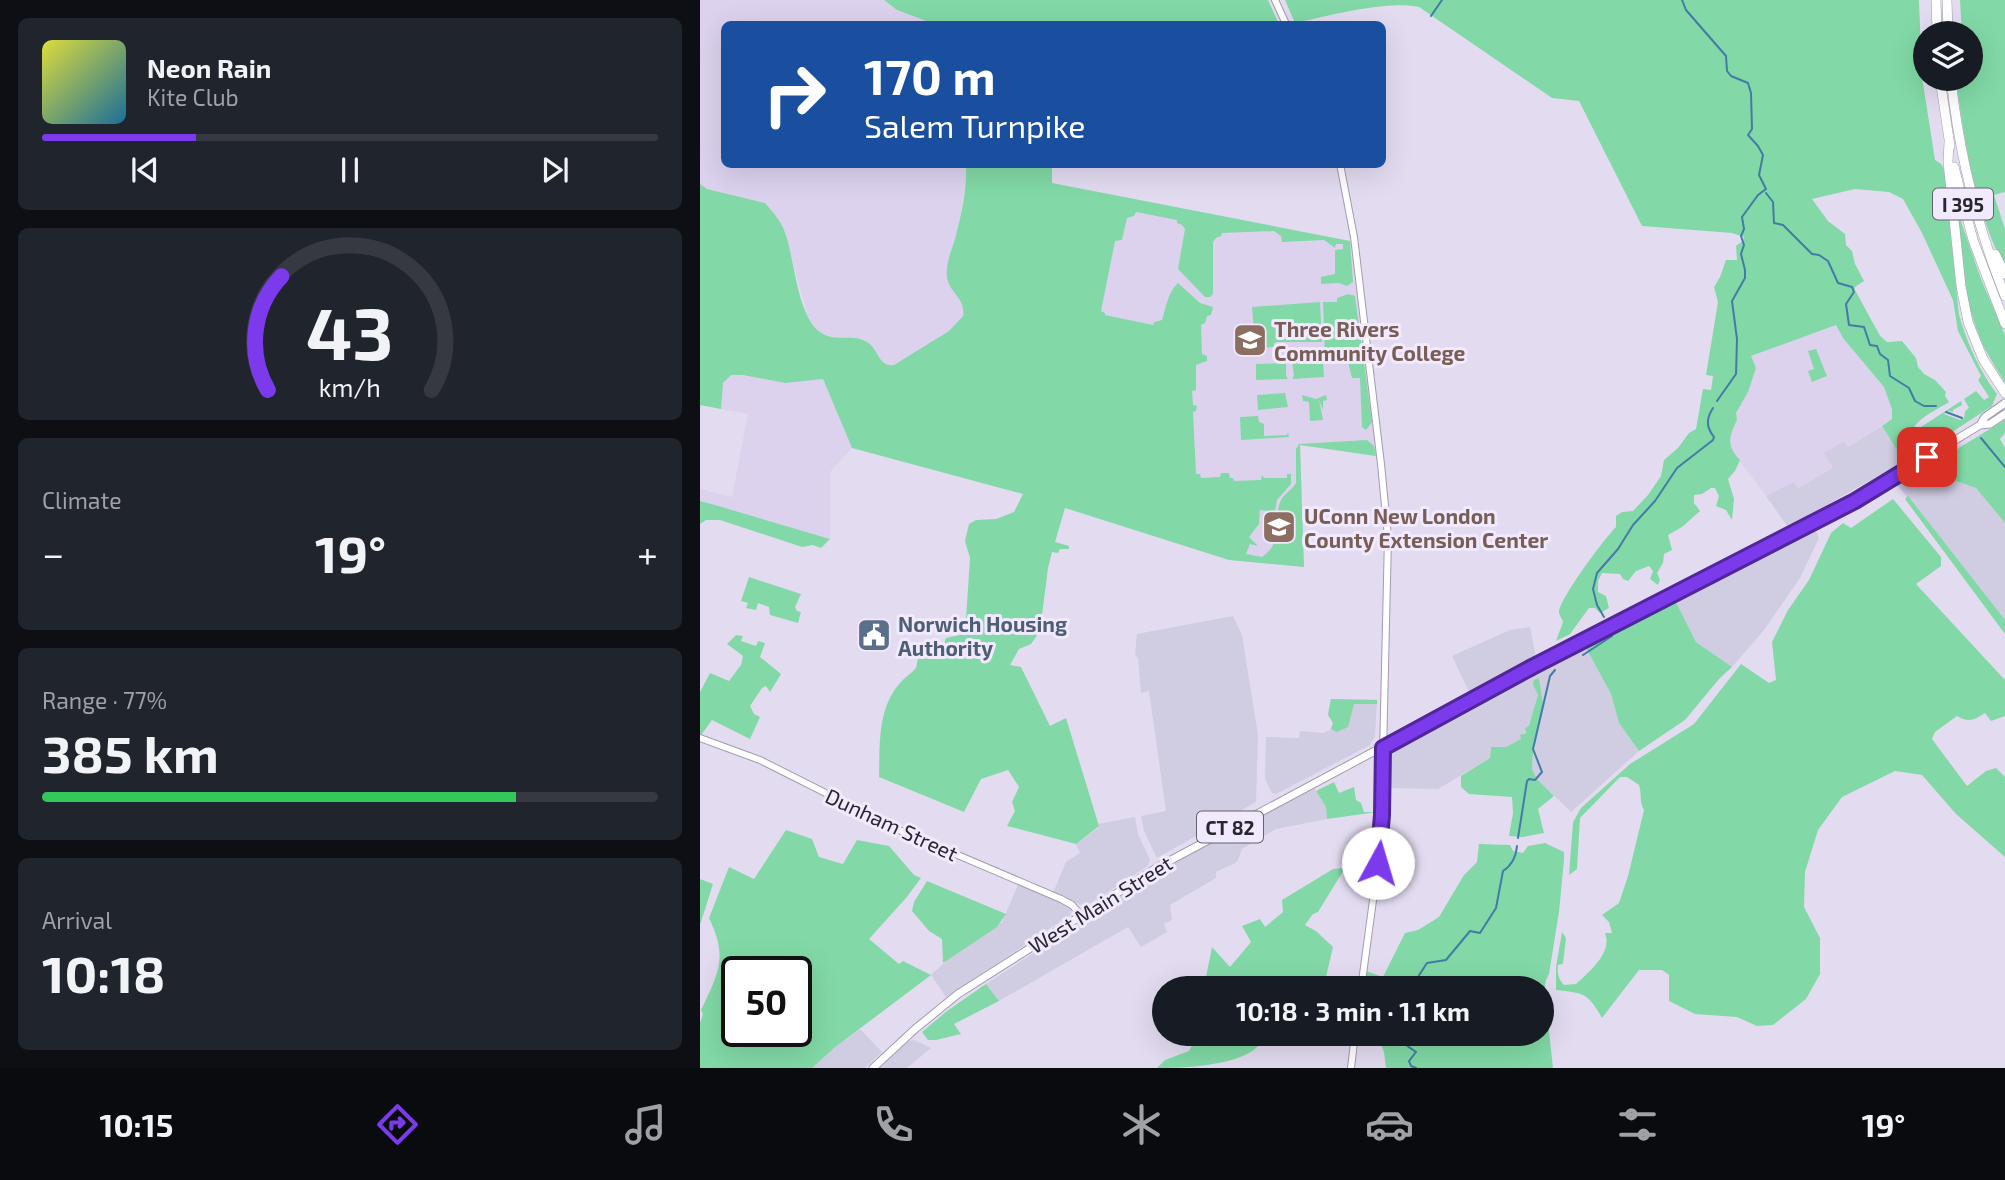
<!DOCTYPE html>
<meta charset="utf-8">
<style>
body{margin:0;font-family:"Exo 2",sans-serif;background:#20242c;color:#f1f3f6;height:100vh;display:flex;flex-direction:column;font-size:26px;white-space:nowrap}
*{box-sizing:border-box;margin:0}
p{font-size:23px;color:#9ea1a6}
.icon{flex:none;width:38px;height:38px;fill:none;stroke:currentColor;stroke-width:2;stroke-linecap:round;stroke-linejoin:round}
.map{position:relative;flex:1;overflow:hidden}
.drawer{display:flex;flex-direction:column;gap:18px;padding:18px;background:#0d0f14;width:700px}
.drawer>*{flex:none}
.guide{position:absolute;left:21px;top:21px;width:665px;height:147px;border-radius:10px;box-shadow:0 7px 28px #0002;background:#1a4fa0;color:#fff;overflow:hidden}
.controls{position:absolute;left:1213px;top:21px;display:grid;gap:14px}
.controls a{display:grid;place-items:center;width:70px;height:70px;border-radius:50%;background:#171b24;box-shadow:0 7px 28px #0002;font-size:35px}
.speed{position:absolute;left:21px;top:956px;display:flex;gap:14px;font-size:35px;font-weight:700;text-align:center}
.speed>*{display:grid;place-content:center;width:91px;height:91px;border-radius:50%;background:#171b24;box-shadow:0 7px 28px #0002;line-height:1}
.speed .limit{border:4px solid #111;border-radius:10px;background:#fff;color:#111}
.pin{position:absolute;display:grid;place-items:center;width:60px;height:60px;color:#fff;margin:-30px;border-radius:14px;box-shadow:0 4px 10px #0006}
.me{position:absolute;width:77px;margin:-38px;rotate:6deg;stroke-linejoin:round;filter:drop-shadow(0 0 5px #0008)}
.turn{display:flex;align-items:center;gap:24px;height:147px;padding:0 28px;font-size:32px}
.turn .icon{width:91px;height:91px;stroke-width:2.5}
.turn b{display:block;font-size:49px;line-height:60px}
.big{font-size:52px;font-weight:700;line-height:1.1}
.drawer .widget{flex:1;display:flex;flex-direction:column;justify-content:center;gap:10px;min-width:0;padding:0 24px;border-radius:10px;background:#20242c}
.drawer .dial{align-items:center;gap:0}
.dial svg{height:182px;overflow:visible;fill:none;stroke:#363941;stroke-width:7;stroke-linecap:round;text-anchor:middle}
.dial text{fill:#f1f3f6;stroke:none}
.song{display:flex;align-items:center;gap:21px}
.cover{width:84px;height:84px;border-radius:10px;background:linear-gradient(135deg,hsl(60 70% 55%),hsl(200 70% 35%))}
.played{height:7px;border-radius:4px;background:linear-gradient(90deg,#7c3aed 25%,#363941 25%)}
.keys{display:flex;justify-content:space-around;direction:ltr}
.heat{display:flex;justify-content:space-between;align-items:center;font-size:38px;direction:ltr}
.charge{height:10px;border-radius:5px;background:linear-gradient(90deg,#34c759 77%,#363941 0)}
.trip{position:absolute;left:452px;top:976px;width:402px;height:70px;border-radius:35px;background:#171b24;box-shadow:0 7px 28px #0002;font-weight:700;line-height:70px;text-align:center}
.dock{display:flex;height:112px;justify-content:space-around;align-items:center;background:#090b0e;color:#9ea1a6}
.dock .icon{width:49px;height:49px}
.dock .current{color:#7c3aed}
.dock b{font-size:32px;color:#f1f3f6}
main{display:flex;flex:1;min-height:0}
.map>svg:first-child{display:block}
.commercial{fill:#d0cce1}
.built{fill:#dcd2ee}
.green{fill:#82d9a7;fill-rule:evenodd}
.lines{fill:none;stroke-linecap:round;stroke-linejoin:round}
.stream{stroke:#437ba6;stroke-width:2}
.tertiary-casing{stroke:#a39baf;stroke-width:8}
.secondary-casing{stroke:#a39baf;stroke-width:8}
.primary-casing{stroke:#a39baf;stroke-width:9}
.motorway-casing{stroke:#a39baf;stroke-width:10}
.tertiary{stroke:#fff;stroke-width:6}
.secondary{stroke:#fff;stroke-width:6}
.primary{stroke:#fff;stroke-width:7}
.motorway{stroke:#fff;stroke-width:9}
.route-casing{stroke:#51269a;stroke-width:18}
.route{stroke:#7c3aed;stroke-width:12}
.labels{text-anchor:middle;dominant-baseline:central;stroke-width:6;stroke-linejoin:round;paint-order:stroke}
.shield{fill:#f1e9fe;stroke:#65606c;stroke-width:2}
.shield-label{font-size:19px;font-weight:bold;fill:#29262e}
.education-label{font-size:21px;font-weight:bold;fill:#785e54;stroke:#f1e9fe;text-anchor:start}
.service-label{font-size:21px;font-weight:bold;fill:#4e5e75;stroke:#f1e9fe;text-anchor:start}
.street-label{font-size:21px;fill:#29262e;stroke:#f1e9fe}
</style>
<main>
<section class="drawer">
<div class="widget">
<div class="song"><i class="cover"></i><div><b>Neon Rain</b><p>Kite Club</p></div></div>
<div class="played"></div>
<div class="keys"><svg class="icon" aria-label="previous" viewBox="0 0 24 24"><path d="M18 5L8 12l10 7zM5 5v14"/></svg><svg class="icon" aria-label="pause" viewBox="0 0 24 24"><path d="M8 5v14M16 5v14"/></svg><svg class="icon" aria-label="next" viewBox="0 0 24 24"><path d="M6 5l10 7-10 7zM19 5v14"/></svg></div>
</div>
<div class="widget dial"><svg viewBox="0 0 100 80">
<path d="M14 69A42 42 0 1 1 86 69"/>
<path d="M14 69A42 42 0 0 1 20 19" stroke="#7c3aed"/>
<text x="50" y="56" font-size="32" font-weight="700">43</text>
<text x="50" y="72" font-size="11">km/h</text>
</svg></div>
<div class="widget"><p>Climate</p>
<div class="heat"><a>−</a><b class="big">19°</b><a>+</a></div>
</div>
<div class="widget"><p>Range · 77%</p><b class="big">385 km</b><div class="charge"></div></div>
<div class="widget"><p>Arrival</p><b class="big">10:18</b></div>
</section>
<div class="map">
<svg width="1305" height="1068" viewBox="0 0 1305 1068">
<rect width="100%" height="100%" fill="#e3dcf1"/>
<path class="commercial" d="M1182,426L1204,461L1088,527L1066,496L1094,481L1098,488L1132,468L1123,453L1144,441L1148,447Z
M1227,457L1241,476L1276,488L1305,523V621L1192,478Z
M1115,530L1119,538L1100,578L1064,630L1032,667L996,642L974,598Z
M533,616L542,635L558,735L556,802L457,858L444,831L441,816L466,811L449,691L441,693L438,658L435,655L437,634Z
M830,627L835,653L833,660L769,692L752,656L810,630Z
M885,646L911,694L919,723L939,751L871,812L837,779L832,769L833,751L843,704L839,678L835,686L838,695L832,716L822,739L806,747H791L790,758L738,789L688,788V755L698,747Z
M631,699L677,700L675,736L670,745L576,794L572,793L565,779L566,737L599,738L600,731L623,733L630,730L633,724L628,713Z
M614,788L626,807L627,819L576,829L542,849L537,862L516,872V878L470,905L472,920L464,924L467,932L441,947L428,927L299,1001L286,984L469,865Z
M435,817L438,834L450,860L448,866L389,904L381,905L353,893L366,862L380,853L376,844L399,827L398,824Z
M318,885L366,905L371,909L370,915L246,997L231,975L248,959L302,922Z
M160,1029L182,1052L165,1068H112L134,1048Z
M214,1040L231,1048L207,1068H180L208,1041Z"/>
<path class="built" d="M0,0H184L197,10L234,24H24V164L266,165V181L259,224L247,266L253,289L264,304L263,316L249,331L200,363L188,366L161,340L137,339L119,332L108,317L84,231L71,211L65,203L7,189L0,184Z
M409,194L650,241L677,456L600,445L604,567L540,561L536,545L559,523L561,505L501,479L496,475L391,303Z
M1167,314L1210,379L1220,401L1148,447L1143,441L1124,453L1133,467L1098,488L1093,482L1066,496L1041,463L1015,454L1046,358Z
M40,374L82,382L123,379L152,448L130,472V539L0,501V489L32,497L48,414L21,409L22,386L28,376Z"/>
<path class="green" d="M184,0H568L579,24H234L197,10Z
M585,0H1219L1222,77L1235,160L1241,164L1244,169L1259,315C1267,343 1280,372 1297,394L1292,406L1226,449L1220,450L1214,444V439L1221,427L1261,401L1262,405L1253,410V412L1248,411L1244,414L1260,420L1264,418L1265,411L1269,408L1264,399L1276,391L1284,400L1289,397L1278,380L1281,376L1258,331L1253,300L1221,231L1203,199L1189,192L1155,189L1112,199L1128,221L1145,234L1146,245L1152,251L1155,264L1164,281L1155,287V290L1180,336L1187,342L1202,341L1216,358L1218,367L1224,374L1235,380L1246,392L1245,396L1249,402C1227,416 1203,423 1212,454L1204,461L1182,426L1192,419V409L1184,387L1143,338L1136,325L1051,356L1056,368L1048,392L1036,413L1037,420C1029,436 1026,446 1040,460L1035,471L1028,479L1034,499L1032,520L1026,510L1016,506L1019,496L1015,488H1011L1002,494L994,495V503L1000,511L982,527L968,535L972,550L964,554L963,563L957,573L960,580L958,585L950,579L953,571L949,566L936,571L928,581L923,579L920,574L902,573L898,581V592L906,596L909,608L900,613L895,608H889L870,634L856,641L863,622C862,619 860,616 859,613C857,602 907,535 916,527V516L922,512L933,511L948,495L961,476L964,460L978,448L989,433L996,429L1003,389L1011,390L1013,376L1006,375L1018,302L1014,287L1020,277L1026,260H1037L1036,246L1043,241L1044,237L1032,233L942,226L879,101L852,98L719,7C686,0 629,16 595,23Z
M1260,0H1305V192L1294,195L1305,229V268C1275,211 1264,141 1256,79H1270V33H1262Z
M266,165H352V183L650,241L653,282L647,286L639,283L621,284V277L635,274V250L643,249V244H636L635,248L624,240L582,242L581,236L574,231L522,233L521,236L516,238L513,242V294L510,297H505L478,269L485,229L482,225L477,223V220L436,212L434,216L427,218L422,240L415,241L401,311L405,313V315L453,325L454,322L462,320C466,307 468,292 478,283L500,303L513,307L511,315L507,316L505,323L501,325L502,354L507,356V361L496,365V390L492,391L493,405L497,406L496,411L493,412L496,474H500L501,478L520,477L521,473H529L530,478H533L534,481L561,480L562,475L564,478H587V474H591V484L577,500L573,523L568,520V511L560,510L559,524L549,537L558,546L550,544L546,554L562,557C586,540 572,518 581,500C585,493 592,490 596,483V449L599,444L667,440L674,446L676,456L600,445L604,567L529,560L365,508L355,542L369,546V549H360L358,553L352,552L348,568L340,631L331,644L319,649L310,665L321,667L350,726L366,718L399,826L376,844L307,826L315,811L312,802L319,787L308,770L281,779L264,812L179,777C180,745 177,709 200,683C205,677 211,674 216,668L218,658L239,659L246,638L265,634L270,558L265,541L269,524L276,520L296,519L314,512L323,494L152,448L123,379L85,383L43,375H31L23,383L21,409L0,405V184L7,189L65,203C72,211 80,220 84,230C95,257 96,314 120,332C135,343 153,333 167,342C179,349 178,367 194,365L249,331L263,316C266,298 249,293 247,277C245,263 253,248 256,235C262,212 267,188 266,165Z
M1256,207L1281,279L1305,335V383C1295,366 1283,349 1277,330C1262,291 1261,248 1256,207Z
M648,294L655,296L672,422L666,430L662,427L660,378H652L647,358L625,357L623,302H637V298Z
M620,302L622,342H578L574,343V347L561,348L559,344L555,343L552,307Z
M1116,349L1127,376L1112,382L1108,371L1114,369L1108,351Z
M623,361L624,377L592,379L594,376L592,362Z
M586,363V376L588,379L556,380V364Z
M585,393L588,407L558,410L557,395Z
M602,395L616,399L626,395L627,400L623,401V410L619,400L623,420L610,421L609,402L603,401Z
M558,416L559,422L564,424V436L587,435L588,432L589,437L541,440L540,417Z
M1305,420V433L1300,439L1305,448V523L1276,488L1241,476L1232,464Z
M1208,496L1305,620V634L1205,499Z
M1193,499L1241,557V566L1216,584L1305,680V716L1291,721L1285,713C1275,720 1268,723 1257,716L1235,732L1232,739L1267,786L1286,771L1296,768L1305,777V857L1256,814L1222,775L1195,771L1142,797L1118,830L1105,872L1104,907L1120,938V974L1106,999L1073,1025L1057,1026L1037,1017L995,1014L969,1001V975L962,970H939L902,1018C888,993 884,993 856,990V967L862,932L866,938L863,964L858,965C857,972 858,979 864,985L876,984C889,972 913,952 905,933H912L909,922L902,915L919,903L928,876L944,810C939,802 942,794 939,785L927,777H920L880,818L877,869L869,875L873,822L881,808L930,764L994,724L1041,664L1069,683L1076,680L1072,642L1088,610L1109,580L1131,533L1143,523L1151,528Z
M0,501L15,505L130,539L121,548L113,545L102,547L20,520H6L0,524Z
M49,577L101,594L95,607L97,611L101,612L98,623L70,615L69,607L58,603L56,610L46,608L48,603L41,601Z
M974,598L996,642L1032,667L1019,679L985,720L939,751L919,723L911,694L885,646Z
M36,635L43,636L41,641L56,646L58,641L65,643L60,657L81,674L70,692L66,686L62,688L50,706L54,714L60,717L50,739L12,720L2,734H0V692L10,673L29,681L41,665L43,656L27,644Z
M839,678L843,704L833,751L832,769L837,779L854,796L838,809L844,833L823,837L809,836L813,813L812,797L769,794L761,787V776L790,758L791,747H806L821,739L820,735L826,733L825,729L829,725L838,695L833,684L834,680Z
M631,699L677,700V704H654L648,727L637,732L631,729L633,723L628,715Z
M634,782L639,793L654,787L656,800L661,803L664,812H677L627,819L626,807L616,791Z
M86,830L112,839L119,857L143,864L157,840L189,846L214,875L221,878L206,898L169,939L199,964L203,961L231,975L134,1048L112,1068H0V1023L3,1014L1,1010C19,972 28,958 9,918L29,867L54,879ZM96,971V1031H37V971Z
M845,843L864,852V860L859,912L849,974L846,980L842,1000V989H664L666,971L683,977L705,933L718,930L739,917L764,875L777,862L779,844L810,845L813,851L823,853L828,846Z
M645,868L618,912L613,914L605,925L616,931L633,947L626,977L618,989H491L506,977L512,947L530,967L551,942L542,926L560,919L565,927L583,912L582,900L633,869Z
M0,879L13,884L0,925Z
M227,881L306,914L297,927L243,963L242,939L229,931L212,911L214,902Z
M286,984L299,1001L254,1024L261,1034L236,1040H228L222,1032L247,1011Z
M842,1012V1020L848,1022L853,1068H686L684,1052L677,1034H842Z
M498,1034H566C563,1038 560,1045 556,1048C536,1066 483,1068 457,1068L465,1060L489,1051Z"/>
<g class="lines">
<path class="stream" d="M982,0L986,10L1026,56L1027,71L1031,76L1048,83L1051,93L1052,129L1048,135L1058,146L1063,155L1059,175L1066,189L1058,195L1042,217L1044,229L1041,236L1044,245L1041,254L1045,270V278L1032,301L1037,339L1036,374L1017,401
M731,16L742,0
M1066,193L1073,202L1074,223L1083,225L1112,254L1119,255L1128,261L1138,283L1152,287L1154,292L1146,304L1149,325L1164,327L1170,345L1177,346L1180,354L1188,360L1190,376L1209,388L1215,401L1224,406H1236
M1246,412L1262,418
M1281,438L1305,467
M904,617L897,605L893,589L897,573L918,549L933,525L955,501L977,468L1013,440L1014,437C1006,427 1006,419 1013,408
M883,655L912,636
M818,838L827,781L829,779L835,780L842,772L833,749L850,676L855,670
M714,989V983L727,963L746,960L770,931L780,933L796,908L803,871C811,866 816,857 817,846
M707,1034L706,1045L716,1052L709,1061L711,1066L716,1068"/>
<g class="tertiary-casing">
<path id="tertiary" d="M0,738L60,760L199,830L361,899L372,905L381,915"/>
</g>
<g class="secondary-casing">
<path id="secondary" d="M575,0L586,24
M640,164L654,237L681,464L688,537L681,841L661,989
M651,1068L655,1034"/>
</g>
<g class="primary-casing">
<path id="primary" d="M1280,425L1285,417L1305,403
M173,1068L215,1029L258,994L458,867L832,667L1155,501L1280,425L1290,424L1305,414"/>
</g>
<g class="motorway-casing">
<path id="motorway" d="M1236,0L1237,33
M1247,0L1248,33
M1240,79L1250,146
M1251,79C1259,153 1277,226 1305,296
M1249,142L1248,162L1261,286L1268,322L1283,359L1305,393
M1254,167L1273,240L1305,324
M1295,254L1305,274"/>
</g>
<use href="#tertiary" class="tertiary"/>
<use href="#secondary" class="secondary"/>
<use href="#primary" class="primary"/>
<use href="#motorway" class="motorway"/>
</g>
<g class="lines">
<g class="route-casing">
<path id="route" d="M678,863L682,815L683,748L832,667L1155,501L1227,457"/>
</g>
<use href="#route" class="route"/>
</g>
<defs>
<g id="university-square" transform="scale(1.75)"><rect x="-9" y="-9" width="18" height="18" rx="4" fill="#8d6e63" stroke="#f1e9fe"/><path d="M0-5L7-2L0 1L-7-2ZM-4 1L0 2.5L4 1V4Q0 6-4 4Z" fill="#fff"/></g>
<g id="civic-square" transform="scale(1.75)"><rect x="-9" y="-9" width="18" height="18" rx="4" fill="#5c6f8a" stroke="#f1e9fe"/><path d="M-.6-6.5H3V-4.5H.6V-3L4-1V1h2V6H-6V1h2V-1L-.6-3ZM-1.2 2.5V6h2.4V2.5Z" fill="#fff"/></g>
</defs>
<g fill-rule="evenodd">
<use href="#university-square" x="550" y="340"/>
<use href="#university-square" x="579" y="527"/>
<use href="#civic-square" x="174" y="635"/>
</g>
<g class="labels">
<g class="shield">
<rect x="1233" y="188.5" width="60" height="31" rx="5"/>
<rect x="497" y="811.5" width="66" height="31" rx="5"/>
</g>
<g class="shield-label">
<text x="1263" y="204">I 395</text>
<text x="530" y="827">CT 82</text>
</g>
<g class="education-label">
<text x="574" y="328">Three Rivers<tspan x="574" dy="24">Community College</tspan></text>
<text x="604" y="515">UConn New London<tspan x="604" dy="24">County Extension Center</tspan></text>
</g>
<g class="service-label">
<text x="198" y="623">Norwich Housing<tspan x="198" dy="24">Authority</tspan></text>
</g>
<g class="street-label">
<text transform="translate(192 824) rotate(25)">Dunham Street</text>
<text transform="translate(400 904) rotate(-32)">West Main Street</text>
</g>
</g>
</svg>
<div class="controls">
<a><svg class="icon" aria-label="layers" viewBox="0 0 24 24"><path d="M12 4l9 5-9 5-9-5zM3 14l9 5 9-5"/></svg></a>
</div>
<div class="speed"><div class="limit">50</div></div>
<div class="pin" style="left:1227px;top:457px;background:#d93025"><svg class="icon" aria-label="arrive" viewBox="0 0 24 24"><path d="M6 21V4h12l-3 4 3 4H6"/></svg></div>
<svg class="me" style="left:678px;top:863px" viewBox="-20 -20 40 40"><circle r="19" fill="#fff"/><path d="M0-13L10 11 0 6-10 11z" fill="#7c3aed"/></svg>
<div class="trip">10:18 · 3 min · 1.1 km</div>
<div class="guide">
<div class="turn"><svg class="icon" aria-label="right" viewBox="0 0 24 24"><path d="M7 20v-9h11M14 6l5 5-5 5"/></svg><div><b>170 m</b>Salem Turnpike</div></div>
</div>
</div>
</main>
<nav class="dock">
<b>10:15</b>
<svg class="icon current" aria-label="directions" viewBox="0 0 24 24"><path d="M12 3l9 9-9 9-9-9zM9 14v-3h6M13 9l2 2-2 2"/></svg>
<svg class="icon" aria-label="music" viewBox="0 0 24 24"><path d="M9 18V5l10-2v13"/><circle cx="6" cy="18" r="3"/><circle cx="16" cy="16" r="3"/></svg>
<svg class="icon" aria-label="phone" viewBox="0 0 24 24"><path d="M5 4h4l2 5-3 2q2 4 5 5l2-3 5 2v4C11 20 4 13 5 4z"/></svg>
<svg class="icon" aria-label="climate" viewBox="0 0 24 24"><path d="M12 3v18M4 7l16 10M4 17L20 7"/></svg>
<svg class="icon" aria-label="car" viewBox="0 0 24 24"><path d="M5 17H2v-5l4-1 3-4h7l3 4 3 1v5h-3M9 17h6M6 11h13"/><circle cx="7" cy="17" r="2"/><circle cx="17" cy="17" r="2"/></svg>
<svg class="icon" aria-label="filters" viewBox="0 0 24 24"><path d="M4 7h16M4 17h16"/><circle cx="9" cy="7" r="2"/><circle cx="15" cy="17" r="2"/></svg>
<b>19°</b>
</nav>
